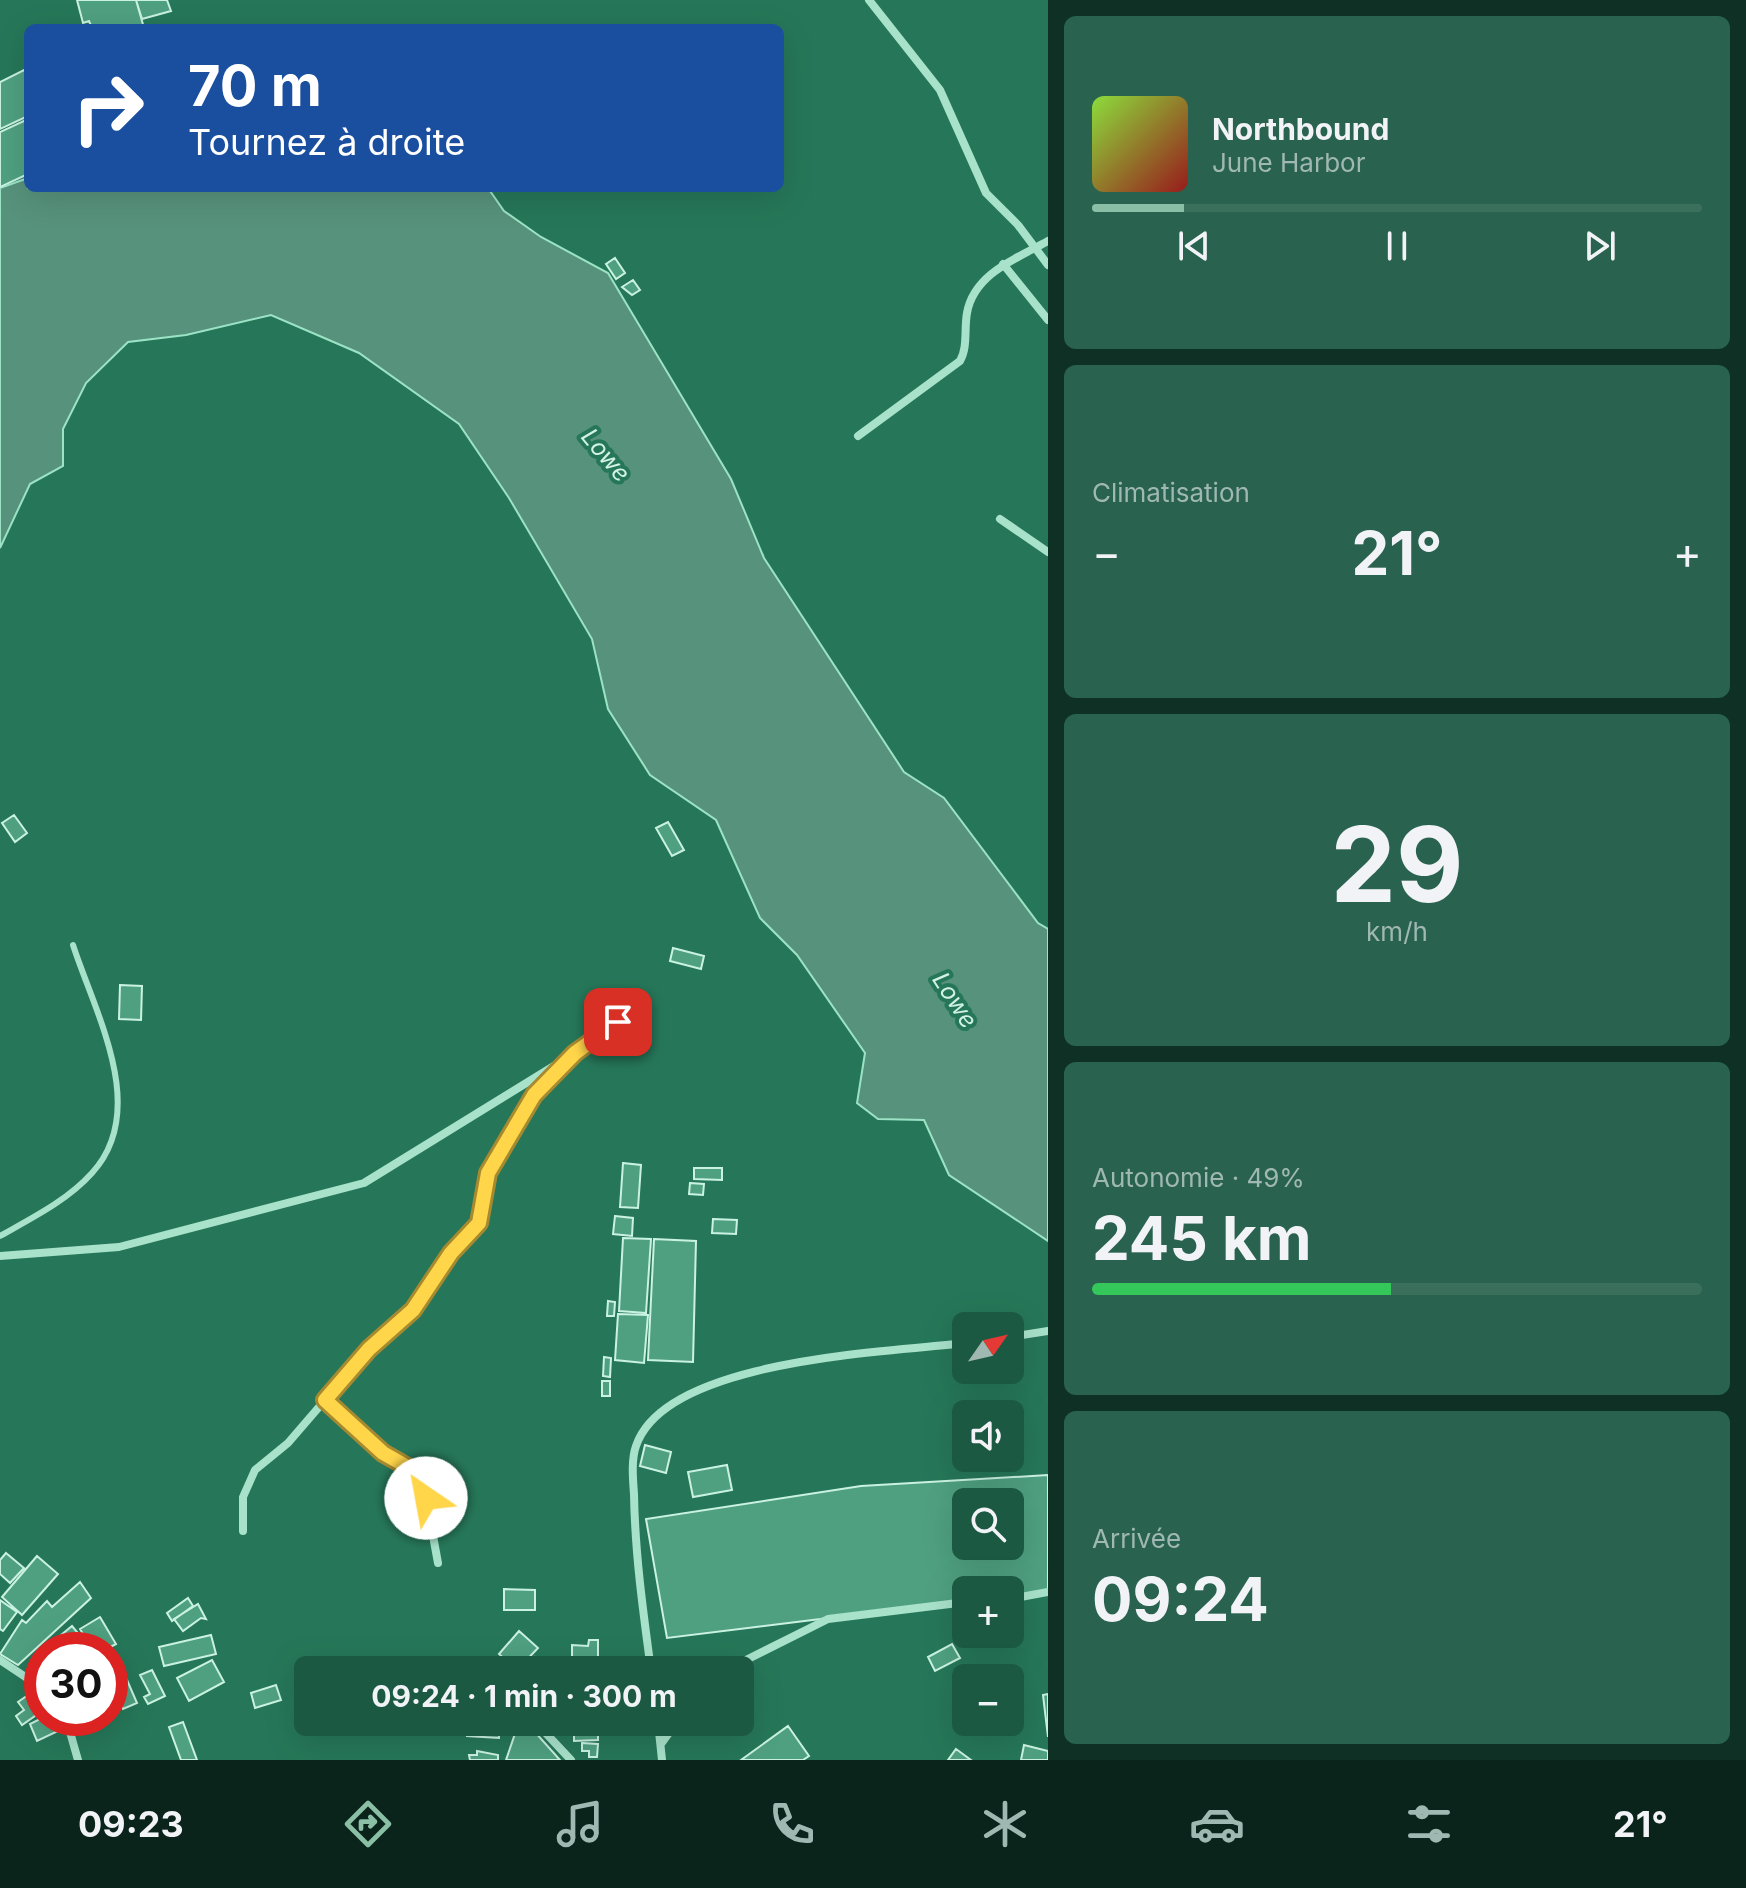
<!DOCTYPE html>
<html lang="fr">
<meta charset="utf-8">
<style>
body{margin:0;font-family:Inter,sans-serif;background:#29624e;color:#f1f3f6;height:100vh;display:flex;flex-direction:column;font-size:30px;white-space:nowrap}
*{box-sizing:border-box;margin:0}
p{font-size:26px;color:#a0b8b2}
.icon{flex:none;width:44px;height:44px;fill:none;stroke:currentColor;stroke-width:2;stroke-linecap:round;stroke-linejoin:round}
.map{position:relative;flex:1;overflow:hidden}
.side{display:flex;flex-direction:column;gap:16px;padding:16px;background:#0f3125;width:698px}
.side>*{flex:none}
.hud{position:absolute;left:24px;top:24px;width:760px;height:168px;border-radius:12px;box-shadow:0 8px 32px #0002;background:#1a4fa0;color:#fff;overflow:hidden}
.needle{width:52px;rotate:56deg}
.buttons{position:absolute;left:952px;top:1312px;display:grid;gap:16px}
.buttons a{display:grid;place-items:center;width:72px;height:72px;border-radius:12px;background:#1c5943;box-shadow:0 8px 32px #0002;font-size:40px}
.speed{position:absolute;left:24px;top:1632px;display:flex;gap:16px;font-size:40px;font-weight:700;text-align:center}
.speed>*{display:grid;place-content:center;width:104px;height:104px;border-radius:50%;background:#1c5943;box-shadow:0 8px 32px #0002;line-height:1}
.speed .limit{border:12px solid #d22;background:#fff;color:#111}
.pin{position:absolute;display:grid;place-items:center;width:68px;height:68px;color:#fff;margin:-34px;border-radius:16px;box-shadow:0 4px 12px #0006}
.me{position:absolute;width:88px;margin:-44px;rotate:327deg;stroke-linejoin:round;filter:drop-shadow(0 0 6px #0008)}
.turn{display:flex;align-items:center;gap:28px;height:168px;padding:0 32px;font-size:36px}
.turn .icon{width:104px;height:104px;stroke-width:2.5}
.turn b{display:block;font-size:56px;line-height:68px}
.big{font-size:60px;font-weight:700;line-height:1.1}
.side .tile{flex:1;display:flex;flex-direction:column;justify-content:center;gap:12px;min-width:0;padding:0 28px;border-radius:12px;background:#29624e}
.side .dial{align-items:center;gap:0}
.dial b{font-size:104px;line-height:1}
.song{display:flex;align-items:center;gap:24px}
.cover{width:96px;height:96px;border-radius:12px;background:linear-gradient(135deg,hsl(90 70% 55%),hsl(0 70% 35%))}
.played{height:8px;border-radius:4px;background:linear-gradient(90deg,#8abfa5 15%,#3a6f5c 15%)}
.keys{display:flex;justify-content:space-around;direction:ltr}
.heat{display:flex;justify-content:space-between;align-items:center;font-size:44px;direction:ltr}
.charge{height:12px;border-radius:6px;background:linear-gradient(90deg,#34c759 49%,#3a6f5c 0)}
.trip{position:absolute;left:294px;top:1656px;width:460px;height:80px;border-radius:12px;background:#1c5943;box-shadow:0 8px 32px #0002;font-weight:700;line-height:80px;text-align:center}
.menu{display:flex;height:128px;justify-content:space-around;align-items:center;background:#0b241b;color:#a0b8b2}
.menu .icon{width:56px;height:56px}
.menu .current{color:#8abfa5}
.menu b{font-size:36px;color:#f1f3f6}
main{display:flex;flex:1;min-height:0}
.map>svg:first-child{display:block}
.water{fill:#57927c;stroke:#9ce3c6;stroke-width:2}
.building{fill:#4fa081;stroke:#caf2e2;stroke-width:2;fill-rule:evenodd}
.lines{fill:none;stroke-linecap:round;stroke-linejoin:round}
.lane{stroke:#a8e2cb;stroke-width:6}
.street{stroke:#a8e2cb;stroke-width:8}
.route-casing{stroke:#a68a30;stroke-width:20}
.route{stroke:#ffd54a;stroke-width:14}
.labels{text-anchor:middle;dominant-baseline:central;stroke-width:8;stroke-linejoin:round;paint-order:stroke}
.water-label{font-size:24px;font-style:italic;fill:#d1f2e5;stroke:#267759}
</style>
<main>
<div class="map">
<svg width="1048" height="1760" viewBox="0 0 1048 1760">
<rect width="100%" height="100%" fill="#267759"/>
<path class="water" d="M28,178V188H488L504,211L541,237L608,273L731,479L764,558L904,772L944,798L1038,923L1048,929V1241L949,1175L924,1120L878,1119L857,1103L865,1053L797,955L760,918L716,820L650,775L608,709L592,639L509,498L459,424L359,353L271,315L186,335L128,342L86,383L63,429V466L30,484L0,548V188Z"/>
<path class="building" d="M77,0H136L144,28H92L89,21L83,23Z
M136,0H167L171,11L142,19Z
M24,70L28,77V116L0,129V82Z
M28,119V174L0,187V132Z
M615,258L625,273L616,279L606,264Z
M633,280L640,290L632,295L622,287Z
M14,815L27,833L15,842L2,823Z
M668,822L684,850L672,856L656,828Z
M673,948L704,956L701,969L670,961Z
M120,985L142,986L141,1020L119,1019Z
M623,1163L641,1165L638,1208L620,1207Z
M694,1168H722V1180L694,1179Z
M690,1183L704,1184L703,1195L689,1194Z
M615,1216L633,1218L632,1236L613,1234Z
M713,1219L737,1220L736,1234L712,1233Z
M623,1238L651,1239L646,1313L619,1311Z
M654,1239L696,1241L693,1362L648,1360Z
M608,1301L615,1302L614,1316H607Z
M618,1314L648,1315L644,1363L615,1360Z
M604,1357L611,1358L610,1377L603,1376Z
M602,1381H610V1396H602Z
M645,1445L671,1452L666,1473L640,1466Z
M727,1465L732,1490L693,1497L688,1472Z
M1048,1475V1591L1010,1596V1590H966V1601L667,1638L646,1519L861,1486ZM966,1502H1010V1546H966Z
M6,1553L24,1568L10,1583L0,1574V1560Z
M37,1556L58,1574L22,1615L2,1597Z
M80,1582L91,1598L18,1665L0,1654L22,1620L26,1623L47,1601L52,1607Z
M504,1589L535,1590V1610H504Z
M188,1598L193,1606L172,1621L167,1613Z
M0,1600L17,1612L3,1631L0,1629Z
M198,1604L206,1619L201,1618L183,1631L174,1619Z
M100,1617L116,1644L105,1650H93L80,1629Z
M72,1626L86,1643L79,1650H43Z
M519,1631L538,1648L517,1670L499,1654Z
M211,1635L216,1654L164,1666L159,1647Z
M589,1640H598V1670H572V1645L588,1646Z
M952,1644L960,1658L935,1671L928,1657Z
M42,1651V1668L40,1670L32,1660Z
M535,1657L550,1670H523Z
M212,1660L224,1682L189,1701L177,1678Z
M152,1670L165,1696L148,1704L144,1697L150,1694L140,1675Z
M127,1680L137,1703L123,1709L113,1686Z
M276,1685L281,1700L255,1708L251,1693Z
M1048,1694V1737L1043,1695Z
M28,1695L35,1704L40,1701L42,1711L22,1725L16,1716L24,1710L18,1702Z
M42,1718H52L58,1731L37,1741L30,1724Z
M1010,1718L1012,1719L1005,1732L991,1725L1010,1722Z
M183,1722L197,1760H181L169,1727Z
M498,1722L499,1738L467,1736L469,1723Z
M519,1722H526L560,1760H506Z
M574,1722H598V1740L574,1741Z
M788,1726L809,1756L803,1760H741Z
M582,1743L598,1744L597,1757H589V1751H582Z
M1024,1745L1048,1751V1760H1021Z
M956,1749L971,1760H948Z
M477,1751L498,1755V1760H470L469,1755H477Z"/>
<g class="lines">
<path class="lane" d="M0,1236C32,1218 68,1200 92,1173C150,1110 95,1013 73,945"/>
<path class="street" d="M869,0L940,90L986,193L1018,225L1048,265
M1003,264L1048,320
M858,436L960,361C968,347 964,329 967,313C974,273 1018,258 1048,241
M1000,519L1048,552
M0,1256L119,1247L364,1183L575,1053L618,1022
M1010,1337L1048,1331
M325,1400L383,1453L411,1469L426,1498L438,1563
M243,1531V1497L255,1470L288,1443L369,1349L413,1310L451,1253L479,1223L488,1173L534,1095L567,1062
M1010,1599L1048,1592
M0,1660L42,1688
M651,1670C643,1611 635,1553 634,1494C633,1480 631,1460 636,1446C665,1359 888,1352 966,1343
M726,1670L828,1619L966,1602
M66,1718L78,1760
M658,1722L662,1760
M540,1727L571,1760
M661,1744L677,1722"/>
</g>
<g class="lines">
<g class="route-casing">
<path id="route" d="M426,1498L411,1469L383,1453L325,1400L369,1349L413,1310L451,1253L479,1223L488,1173L534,1095L575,1053L618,1022"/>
</g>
<use href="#route" class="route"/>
</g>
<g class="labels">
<g class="water-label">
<text transform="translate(606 455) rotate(50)">Lowe</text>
<text transform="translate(955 1000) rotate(57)">Lowe</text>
</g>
</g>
</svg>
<div class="buttons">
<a><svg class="needle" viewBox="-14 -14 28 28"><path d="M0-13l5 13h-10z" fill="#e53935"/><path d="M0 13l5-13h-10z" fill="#a0b8b2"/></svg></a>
<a><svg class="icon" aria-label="sound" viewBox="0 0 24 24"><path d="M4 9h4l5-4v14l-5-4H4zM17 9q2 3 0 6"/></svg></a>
<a><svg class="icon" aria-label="search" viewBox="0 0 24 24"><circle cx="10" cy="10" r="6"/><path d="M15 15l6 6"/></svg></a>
<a>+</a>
<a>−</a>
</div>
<div class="speed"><div class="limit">30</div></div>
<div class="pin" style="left:618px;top:1022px;background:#d93025"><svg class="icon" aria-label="arrive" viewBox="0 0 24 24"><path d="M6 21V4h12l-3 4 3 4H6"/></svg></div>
<svg class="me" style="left:426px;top:1498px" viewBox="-20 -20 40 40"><circle r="19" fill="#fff"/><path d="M0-13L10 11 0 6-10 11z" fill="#ffd54a"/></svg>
<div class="trip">09:24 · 1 min · 300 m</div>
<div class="hud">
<div class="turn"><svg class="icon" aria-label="right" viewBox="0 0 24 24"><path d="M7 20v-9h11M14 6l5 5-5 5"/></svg><div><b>70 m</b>Tournez à droite</div></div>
</div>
</div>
<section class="side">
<div class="tile">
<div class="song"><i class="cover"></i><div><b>Northbound</b><p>June Harbor</p></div></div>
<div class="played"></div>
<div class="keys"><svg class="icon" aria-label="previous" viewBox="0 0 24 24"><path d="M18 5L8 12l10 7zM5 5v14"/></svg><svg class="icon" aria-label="pause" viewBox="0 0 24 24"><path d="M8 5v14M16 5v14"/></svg><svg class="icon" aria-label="next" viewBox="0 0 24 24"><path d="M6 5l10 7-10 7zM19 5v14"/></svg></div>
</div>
<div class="tile"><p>Climatisation</p>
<div class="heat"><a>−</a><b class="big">21°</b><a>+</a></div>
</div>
<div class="tile dial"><b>29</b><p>km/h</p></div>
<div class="tile"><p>Autonomie · 49%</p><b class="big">245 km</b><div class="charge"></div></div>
<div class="tile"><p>Arrivée</p><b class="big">09:24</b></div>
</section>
</main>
<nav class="menu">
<b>09:23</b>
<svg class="icon current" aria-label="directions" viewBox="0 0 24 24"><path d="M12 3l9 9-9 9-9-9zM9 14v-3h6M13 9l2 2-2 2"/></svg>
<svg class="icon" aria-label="music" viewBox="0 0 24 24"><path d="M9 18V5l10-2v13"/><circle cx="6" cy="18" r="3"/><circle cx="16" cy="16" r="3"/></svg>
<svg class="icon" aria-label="phone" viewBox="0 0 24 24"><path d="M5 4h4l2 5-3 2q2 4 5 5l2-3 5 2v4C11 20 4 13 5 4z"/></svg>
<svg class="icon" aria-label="climate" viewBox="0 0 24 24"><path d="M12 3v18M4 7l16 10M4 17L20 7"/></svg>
<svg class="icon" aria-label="car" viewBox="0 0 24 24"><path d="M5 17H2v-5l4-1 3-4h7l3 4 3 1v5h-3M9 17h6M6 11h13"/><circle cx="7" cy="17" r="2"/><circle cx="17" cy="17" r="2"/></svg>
<svg class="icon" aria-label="filters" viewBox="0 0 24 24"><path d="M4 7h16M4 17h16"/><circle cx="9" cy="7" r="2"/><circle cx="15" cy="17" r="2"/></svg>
<b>21°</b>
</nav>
